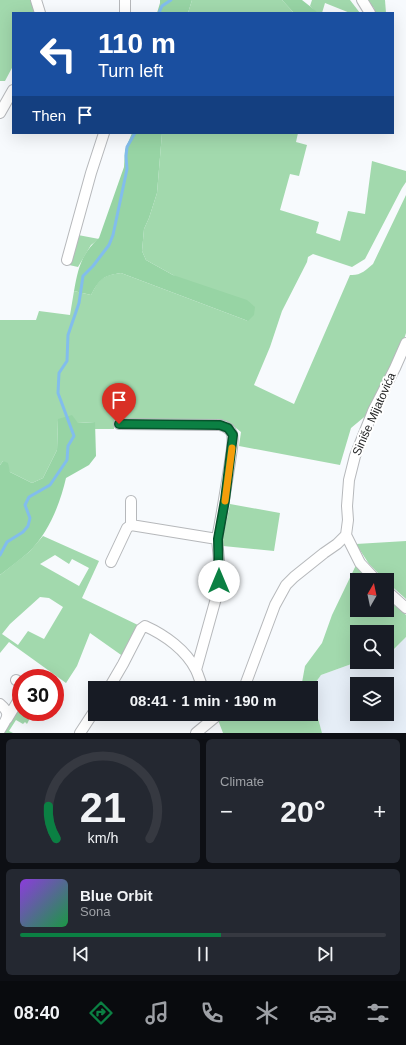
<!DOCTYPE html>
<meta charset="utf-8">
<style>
body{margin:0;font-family:Helvetica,sans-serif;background:#242831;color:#f1f3f6;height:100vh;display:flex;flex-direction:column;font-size:15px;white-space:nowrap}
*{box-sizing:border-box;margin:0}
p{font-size:13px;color:#9ea1a6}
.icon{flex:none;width:22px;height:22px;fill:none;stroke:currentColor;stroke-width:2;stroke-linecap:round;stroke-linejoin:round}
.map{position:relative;height:733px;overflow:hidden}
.details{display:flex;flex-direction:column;gap:6px;padding:6px;background:#0d0f14;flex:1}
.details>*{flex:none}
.banner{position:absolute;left:12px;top:12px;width:382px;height:122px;border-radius:0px;box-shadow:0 4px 16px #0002;background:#1a4fa0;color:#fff;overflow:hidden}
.needle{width:26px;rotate:9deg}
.buttons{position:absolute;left:350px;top:573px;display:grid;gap:8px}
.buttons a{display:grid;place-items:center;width:44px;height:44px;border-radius:0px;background:#171b24;box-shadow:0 4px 16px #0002;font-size:20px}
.speed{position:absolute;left:12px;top:669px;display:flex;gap:8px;font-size:20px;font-weight:700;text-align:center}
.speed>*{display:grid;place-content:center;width:52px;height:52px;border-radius:50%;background:#171b24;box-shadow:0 4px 16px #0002;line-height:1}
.speed .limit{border:6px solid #d22;background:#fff;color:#111}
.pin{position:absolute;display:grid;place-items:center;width:34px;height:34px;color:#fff;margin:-41px -17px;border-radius:50% 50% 50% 0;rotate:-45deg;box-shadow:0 0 4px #0007}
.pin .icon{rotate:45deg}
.me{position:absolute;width:44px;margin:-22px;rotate:0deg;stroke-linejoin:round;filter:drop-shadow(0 0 3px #0008)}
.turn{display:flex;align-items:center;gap:14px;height:84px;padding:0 20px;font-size:18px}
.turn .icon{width:52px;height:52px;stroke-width:2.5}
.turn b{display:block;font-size:28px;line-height:34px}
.then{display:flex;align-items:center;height:38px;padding:0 20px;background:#0003;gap:8px;font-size:15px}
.big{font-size:30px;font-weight:600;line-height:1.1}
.details .card{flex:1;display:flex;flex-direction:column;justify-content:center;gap:6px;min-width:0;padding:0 14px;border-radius:6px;background:#242831}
.details .dial{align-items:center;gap:0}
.dial svg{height:104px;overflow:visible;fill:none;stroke:#363941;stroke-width:7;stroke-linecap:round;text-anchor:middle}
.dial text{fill:#f1f3f6;stroke:none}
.song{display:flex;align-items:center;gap:12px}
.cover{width:48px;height:48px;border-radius:6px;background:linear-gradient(135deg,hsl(270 70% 55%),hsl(140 70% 35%))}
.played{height:4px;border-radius:2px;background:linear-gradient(90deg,#0b8043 55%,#363941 55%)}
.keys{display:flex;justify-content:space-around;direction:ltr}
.heat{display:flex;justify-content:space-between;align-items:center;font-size:22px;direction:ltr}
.details .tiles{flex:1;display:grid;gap:6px;grid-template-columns:1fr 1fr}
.card:last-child{grid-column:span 2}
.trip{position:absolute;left:88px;top:681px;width:230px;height:40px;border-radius:0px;background:#171b24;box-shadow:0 4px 16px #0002;font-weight:600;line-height:40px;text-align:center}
.dock{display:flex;height:64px;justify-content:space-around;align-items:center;background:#090b0e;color:#9ea1a6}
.dock .icon{width:28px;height:28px}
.dock .active{color:#0b8043}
.dock b{font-size:18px;color:#f1f3f6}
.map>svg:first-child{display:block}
.built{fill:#e5edf6;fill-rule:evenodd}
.green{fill:#a2d9ad;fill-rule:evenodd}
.forest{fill:#97d4a4}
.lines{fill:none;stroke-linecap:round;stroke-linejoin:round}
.stream{stroke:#82bdec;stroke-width:3}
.minor-casing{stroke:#b6b8bb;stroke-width:12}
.minor{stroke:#fff;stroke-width:10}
.route-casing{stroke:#07532c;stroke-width:10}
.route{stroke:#0b8043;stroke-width:7}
.slow{stroke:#f59e0b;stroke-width:7}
.labels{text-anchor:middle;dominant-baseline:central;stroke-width:4;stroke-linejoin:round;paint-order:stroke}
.street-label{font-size:12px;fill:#1f2021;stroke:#fff}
</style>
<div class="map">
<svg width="406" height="733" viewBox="0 0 406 733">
<rect width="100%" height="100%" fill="#f7fafd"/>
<path class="built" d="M406,637V733H322L311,692V689L321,675L357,662H387V652L395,649ZM357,684H387V714H357Z"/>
<path class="green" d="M0,0H32L34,12L13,13V66L5,81H0Z
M192,0H282L294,13H188Z
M312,0H350L360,13H350L325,3L322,13H317L310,6Z
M366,0H385L386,13L375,12L374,8Z
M162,133H298L296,142L307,145L299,176L290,174L280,210L319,222L316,233L340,241L348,211L365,214L372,161L406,171V182L402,188L365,259L352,267L313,254L308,257L307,262L282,311L270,347L254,385L294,404L350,275C360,276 366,270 373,264L406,195V333L402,346L369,413L351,428L340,465L239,446L241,432L232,425L224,422L114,420V429H95V422L78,423L58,420L57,450L43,478L32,483L10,472L3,461L0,465V320H36L39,311L70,315L74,291L91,295C100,278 102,276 121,273L248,321L173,275L146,260L142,251L144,229L149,218L157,193Z
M78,235L99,239L91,245L78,267L69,265Z
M230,504L280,513L274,551L223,546V537Z
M43,536L99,561L82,598L140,626L136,627L124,657L90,633L77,666L66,683L9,642L0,653V575L29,552ZM55,555L69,564L72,559L89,568L79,586L40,564ZM40,597L49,598L63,607L44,639L28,631L18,645L2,634L10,624Z
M406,541V599L387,582V580H385L369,564L356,544Z
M357,563L373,580H357V610H387V595L406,615V637L394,649L387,652V632H357V662L321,675L311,689L301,688L305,666L322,643L332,615Z
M311,692L322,733H223L218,720L226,714H311Z
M21,702V712H33L27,724L25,722L23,724L16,720L9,731L13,733H2Z"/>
<path class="forest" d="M160,0H192L188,13H157L160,3Z
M282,0H302L316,11L317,13H294Z
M132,133H162L157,193L149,218L144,229L142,251L146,260L173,275L247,300L255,307L254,315L248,321L121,273C102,276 100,279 91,295L74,291C78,269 81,254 99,238L124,167L125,150Z
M72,415L78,423L95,422L96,456L89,465L66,478C60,504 49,532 29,552C20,560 10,567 0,575V465L3,461L8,463L10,472L32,483L43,478L57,450L58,419Z"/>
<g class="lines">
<path class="stream" d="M159,13L162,6L171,0
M0,555L7,542L23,532L28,526L30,518L25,505L29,497L50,485L67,460L68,446L74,436L58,393L59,373L67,361L68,335L79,303L83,276L93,266L109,245L113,235L127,169L126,156L127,147L135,133"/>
<g class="minor-casing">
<path id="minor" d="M36,0L40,13
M125,0V13
M362,0L370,13
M0,113L13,90
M67,260L91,173L104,133
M119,424L220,425C225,426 230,428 232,434C234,442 231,453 230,462C226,488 222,513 217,539
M131,525V501
M346,535L360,563L376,580
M111,562L127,528L131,525L217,539L220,571L218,591L196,670
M387,591L406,608
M16,680L21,683
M109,688L123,664L141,629L145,626C165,635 186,650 196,670C199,676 200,682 203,688
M244,688L275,605L286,585L294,577L324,553L337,544L346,535L348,520L347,506L349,480L355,456L373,411L395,368L406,343
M0,704C12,714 7,718 0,730
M7,719L21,696
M80,733L95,710
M196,733L219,714"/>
</g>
<use href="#minor" class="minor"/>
</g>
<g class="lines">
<g class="route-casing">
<path id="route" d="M119,424L220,425L228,428L233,435L225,500L218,539L219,581"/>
</g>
<use href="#route" class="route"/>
<path class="slow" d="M225,501L232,448"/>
</g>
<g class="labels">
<g class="street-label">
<text transform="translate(374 414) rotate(-66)">Siniše Mijatovića</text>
</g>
</g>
</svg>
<div class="buttons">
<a><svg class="needle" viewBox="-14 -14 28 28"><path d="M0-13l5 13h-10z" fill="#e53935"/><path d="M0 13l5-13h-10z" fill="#9ea1a6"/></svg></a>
<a><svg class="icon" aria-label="search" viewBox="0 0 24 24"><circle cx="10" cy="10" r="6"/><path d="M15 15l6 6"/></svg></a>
<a><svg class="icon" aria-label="layers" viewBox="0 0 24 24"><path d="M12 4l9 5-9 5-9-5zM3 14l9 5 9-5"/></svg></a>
</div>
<div class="speed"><div class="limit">30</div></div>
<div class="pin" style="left:119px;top:424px;background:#d93025"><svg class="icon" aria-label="arrive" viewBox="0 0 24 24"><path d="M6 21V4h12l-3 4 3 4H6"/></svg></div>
<svg class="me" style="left:219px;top:581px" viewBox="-20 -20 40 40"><circle r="19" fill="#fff"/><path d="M0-13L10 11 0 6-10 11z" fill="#0b8043"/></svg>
<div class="trip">08:41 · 1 min · 190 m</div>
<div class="banner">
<div class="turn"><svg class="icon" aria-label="left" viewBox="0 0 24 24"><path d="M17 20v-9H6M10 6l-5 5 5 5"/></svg><div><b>110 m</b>Turn left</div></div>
<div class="then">Then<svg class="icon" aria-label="arrive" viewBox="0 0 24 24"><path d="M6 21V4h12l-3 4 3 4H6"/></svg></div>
</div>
</div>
<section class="details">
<div class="tiles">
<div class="card dial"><svg viewBox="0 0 100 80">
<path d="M14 69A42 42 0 1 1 86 69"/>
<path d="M14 69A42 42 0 0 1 8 44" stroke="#0b8043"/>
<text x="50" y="56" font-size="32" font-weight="700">21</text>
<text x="50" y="72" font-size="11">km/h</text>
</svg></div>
<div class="card"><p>Climate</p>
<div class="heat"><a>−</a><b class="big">20°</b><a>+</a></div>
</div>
<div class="card">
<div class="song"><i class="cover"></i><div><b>Blue Orbit</b><p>Sona</p></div></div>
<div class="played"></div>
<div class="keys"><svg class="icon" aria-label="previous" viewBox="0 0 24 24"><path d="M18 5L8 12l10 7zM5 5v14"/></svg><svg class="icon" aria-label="pause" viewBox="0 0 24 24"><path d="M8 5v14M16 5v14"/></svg><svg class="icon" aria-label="next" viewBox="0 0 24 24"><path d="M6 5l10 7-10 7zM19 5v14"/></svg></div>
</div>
</div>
</section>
<nav class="dock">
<b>08:40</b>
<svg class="icon active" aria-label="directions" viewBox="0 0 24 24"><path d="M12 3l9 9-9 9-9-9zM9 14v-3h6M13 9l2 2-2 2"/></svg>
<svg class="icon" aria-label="music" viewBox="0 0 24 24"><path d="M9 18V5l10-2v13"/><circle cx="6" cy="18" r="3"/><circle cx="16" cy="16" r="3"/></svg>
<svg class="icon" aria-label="phone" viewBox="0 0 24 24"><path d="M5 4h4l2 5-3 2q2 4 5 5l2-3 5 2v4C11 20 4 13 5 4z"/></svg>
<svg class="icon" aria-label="climate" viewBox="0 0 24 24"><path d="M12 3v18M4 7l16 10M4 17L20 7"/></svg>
<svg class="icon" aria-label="car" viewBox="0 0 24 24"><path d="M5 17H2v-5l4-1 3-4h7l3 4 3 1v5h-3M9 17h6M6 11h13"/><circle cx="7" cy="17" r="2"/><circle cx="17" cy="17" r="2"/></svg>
<svg class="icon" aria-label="filters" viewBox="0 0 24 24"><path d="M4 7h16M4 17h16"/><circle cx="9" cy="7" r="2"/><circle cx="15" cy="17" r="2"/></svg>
</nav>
